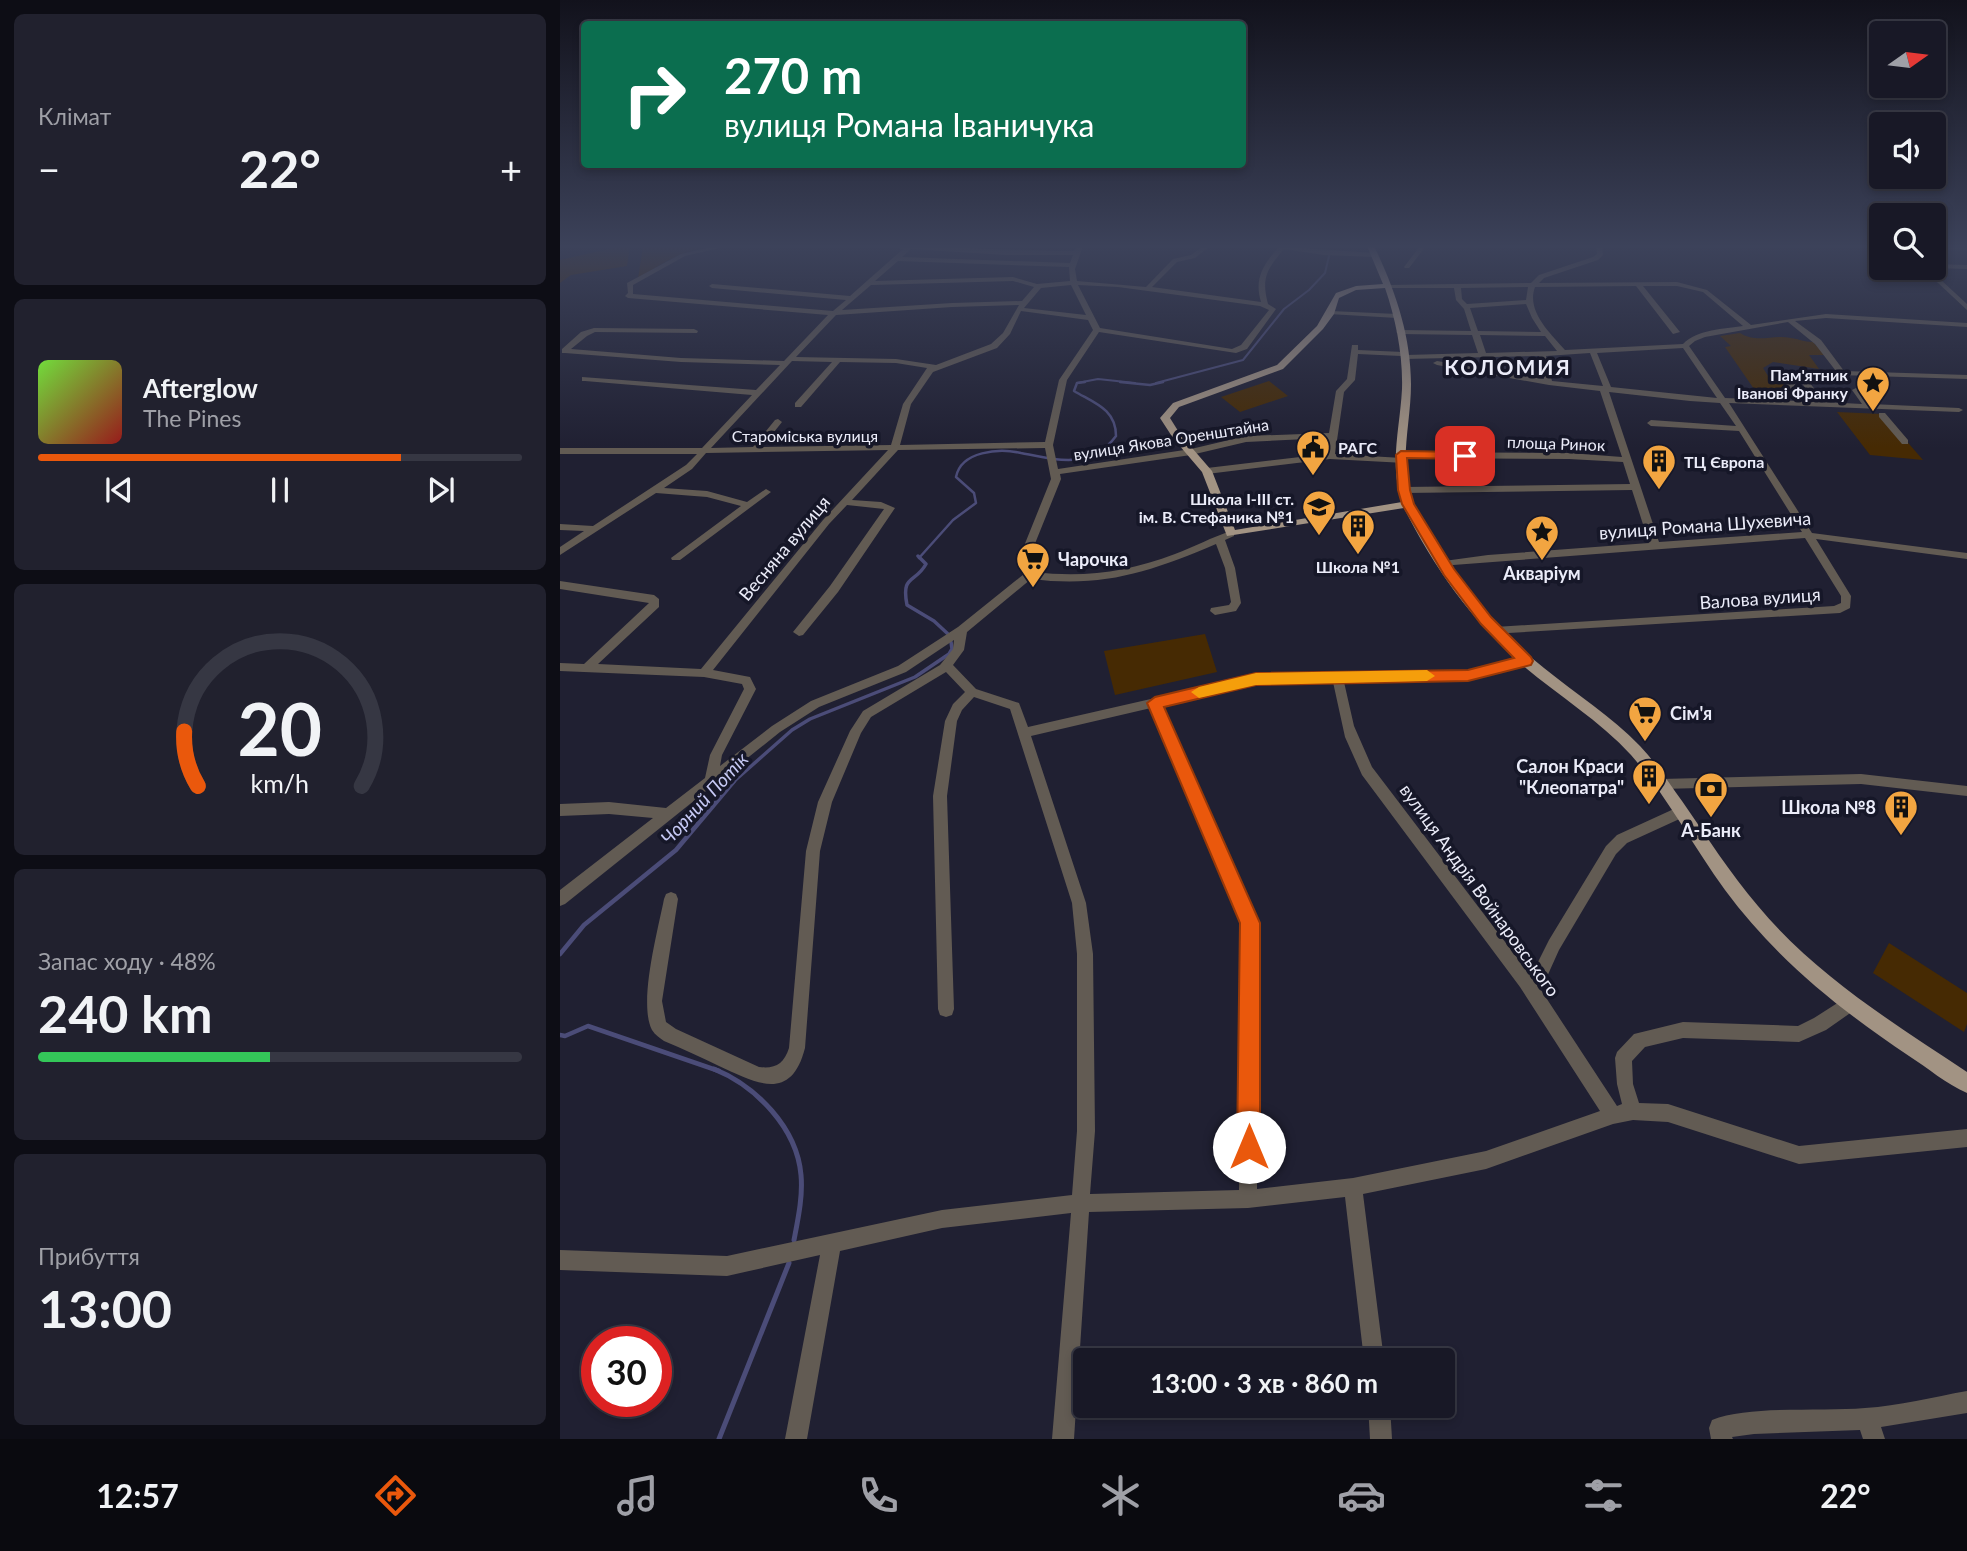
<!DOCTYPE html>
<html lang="uk">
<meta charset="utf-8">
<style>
body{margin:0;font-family:Lato,sans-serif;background:#21212e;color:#f1f3f6;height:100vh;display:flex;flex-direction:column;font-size:26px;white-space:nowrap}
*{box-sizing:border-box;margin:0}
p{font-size:23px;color:#9fa0a7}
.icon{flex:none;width:38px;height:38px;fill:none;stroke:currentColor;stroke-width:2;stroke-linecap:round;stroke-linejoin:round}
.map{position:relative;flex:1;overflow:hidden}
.panel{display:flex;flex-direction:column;gap:14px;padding:14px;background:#0d0d15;width:560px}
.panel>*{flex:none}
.guide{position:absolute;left:21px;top:21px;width:665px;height:147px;border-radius:7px;box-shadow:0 4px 10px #0003,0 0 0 2px #363743;background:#0b6e4f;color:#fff;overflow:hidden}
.needle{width:46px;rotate:76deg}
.controls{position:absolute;left:1309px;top:21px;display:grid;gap:14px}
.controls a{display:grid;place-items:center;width:77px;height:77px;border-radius:7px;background:#181826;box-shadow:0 4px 10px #0003,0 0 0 2px #363743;font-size:35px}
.speed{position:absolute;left:21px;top:1326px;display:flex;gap:14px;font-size:35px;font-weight:700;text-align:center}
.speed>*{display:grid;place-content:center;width:91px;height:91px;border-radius:50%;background:#181826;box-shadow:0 4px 10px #0003,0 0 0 2px #363743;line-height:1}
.speed .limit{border:10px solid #d22;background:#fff;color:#111}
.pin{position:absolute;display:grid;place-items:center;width:60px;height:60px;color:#fff;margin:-30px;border-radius:14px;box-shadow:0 4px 10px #0006}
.me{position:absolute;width:77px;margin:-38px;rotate:0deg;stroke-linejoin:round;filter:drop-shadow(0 0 5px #0008)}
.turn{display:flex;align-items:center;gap:24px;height:147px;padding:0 28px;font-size:32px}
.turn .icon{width:91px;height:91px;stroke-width:2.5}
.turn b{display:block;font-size:49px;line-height:60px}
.big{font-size:52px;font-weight:700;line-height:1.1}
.panel .card{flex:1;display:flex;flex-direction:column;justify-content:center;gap:10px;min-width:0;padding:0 24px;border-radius:10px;background:#21212e}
.panel .dial{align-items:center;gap:0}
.dial svg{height:182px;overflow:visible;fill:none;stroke:#363743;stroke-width:7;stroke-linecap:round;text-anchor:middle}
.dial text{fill:#f1f3f6;stroke:none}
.song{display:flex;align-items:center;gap:21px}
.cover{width:84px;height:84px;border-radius:10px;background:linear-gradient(135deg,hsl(100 70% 55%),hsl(0 70% 35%))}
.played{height:7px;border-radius:4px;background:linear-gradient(90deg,#ea580c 75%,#363743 75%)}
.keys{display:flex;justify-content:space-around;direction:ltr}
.heat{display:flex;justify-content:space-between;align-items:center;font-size:38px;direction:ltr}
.charge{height:10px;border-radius:5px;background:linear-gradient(90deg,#34c759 48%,#363743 0)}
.trip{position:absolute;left:513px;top:1348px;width:382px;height:70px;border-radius:7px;background:#181826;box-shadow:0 4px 10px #0003,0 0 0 2px #363743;font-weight:700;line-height:70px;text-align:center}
.dock{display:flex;height:112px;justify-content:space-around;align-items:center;background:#0a0a0f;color:#9fa0a7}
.dock .icon{width:49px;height:49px}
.dock .active{color:#ea580c}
.dock b{font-size:32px;color:#f1f3f6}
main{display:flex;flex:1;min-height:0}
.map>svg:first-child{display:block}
.green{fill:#462a03}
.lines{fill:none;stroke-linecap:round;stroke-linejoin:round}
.stream-far4{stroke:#4b4c78;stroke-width:2}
.stream-far3{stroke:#4b4c78;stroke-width:2.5}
.stream-far2{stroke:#4b4c78;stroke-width:3.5}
.stream-far1{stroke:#4b4c78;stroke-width:4.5}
.stream{stroke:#4b4c78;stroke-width:5}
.minor{fill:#625b53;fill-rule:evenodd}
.major{fill:#a29383;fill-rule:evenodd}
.route{fill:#ea580c;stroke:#983908;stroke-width:2}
.slow{fill:#f59e0b}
.labels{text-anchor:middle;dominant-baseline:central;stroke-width:7;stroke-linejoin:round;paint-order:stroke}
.far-poi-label{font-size:16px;font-weight:bold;fill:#ebecf9;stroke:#161728;text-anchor:end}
.far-street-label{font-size:16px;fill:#ebecf9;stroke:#161728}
.street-label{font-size:18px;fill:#ebecf9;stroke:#161728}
.poi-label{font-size:18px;font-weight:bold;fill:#ebecf9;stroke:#161728;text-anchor:start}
.water-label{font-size:19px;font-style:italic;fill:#c6c9f5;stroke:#161728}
.far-district-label{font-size:21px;font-weight:bold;letter-spacing:2px;fill:#ebecf9;stroke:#161728}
</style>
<main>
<section class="panel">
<div class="card"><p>Клімат</p>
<div class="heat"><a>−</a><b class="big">22°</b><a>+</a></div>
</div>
<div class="card">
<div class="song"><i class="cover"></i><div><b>Afterglow</b><p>The Pines</p></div></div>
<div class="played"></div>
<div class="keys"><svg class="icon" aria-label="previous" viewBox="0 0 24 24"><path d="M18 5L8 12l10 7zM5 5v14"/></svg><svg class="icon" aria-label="pause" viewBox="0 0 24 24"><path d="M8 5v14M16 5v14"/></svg><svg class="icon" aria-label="next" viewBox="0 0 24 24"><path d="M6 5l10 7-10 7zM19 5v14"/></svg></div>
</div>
<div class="card dial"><svg viewBox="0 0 100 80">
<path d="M14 69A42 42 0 1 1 86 69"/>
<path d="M14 69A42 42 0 0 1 8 45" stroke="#ea580c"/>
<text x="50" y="56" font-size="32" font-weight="700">20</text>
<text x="50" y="72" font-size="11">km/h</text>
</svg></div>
<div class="card"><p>Запас ходу · 48%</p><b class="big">240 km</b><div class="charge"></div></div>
<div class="card"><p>Прибуття</p><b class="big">13:00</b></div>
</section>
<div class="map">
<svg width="1407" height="1439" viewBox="0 0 1407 1439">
<rect width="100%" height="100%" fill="#202032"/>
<path class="green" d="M62,246H70L67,266L11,275L0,283V260Z
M83,246H150C122,251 101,263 78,279Z
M1180,333C1198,344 1212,334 1231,338C1239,339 1244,342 1253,342L1265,355H1249L1259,369L1213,362L1203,368L1208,376L1221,381L1233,397H1223L1218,389H1194L1165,347L1171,346L1160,336Z
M709,381L728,396L680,412L661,397Z
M1277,412L1323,414L1363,460L1310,455Z
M645,634L657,672L555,695L544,651Z
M1329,943L1407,993V1024L1404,1032L1313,973Z"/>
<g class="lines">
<path class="stream-far4" d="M517,383L538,379L575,383
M596,383L683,360L724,309L749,290L765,273L769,256"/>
<path class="stream-far3" d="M560,382L590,385L603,382
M359,558L393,520L416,503L414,493L396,477C401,451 439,448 461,453C497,460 531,470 556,436C556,409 534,403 514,391L517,383L525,382"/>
<path class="stream-far2" d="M358,556L366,564C355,584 341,574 347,605L374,621L388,634
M172,783L232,730L250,719L355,677L389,654L392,649L391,642"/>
<path class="stream-far1" d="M0,954L24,925L116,850L174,781
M0,1035L5,1036L28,1026L159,1071"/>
<path class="stream" d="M154,1069C196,1086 237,1128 241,1175C243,1196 238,1219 234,1240
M159,1439L229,1263"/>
<path class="minor" d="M156,246H168L125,256L73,285V294L273,311L286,300L152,288L149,286L152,284L290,296L343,249L326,246C389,246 451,251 514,251L517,246H523L515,269L517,281L586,287L613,259L631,255L643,246H650L635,258L617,262L592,287L701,302C694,279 703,265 718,248L712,246L815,253L818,255L815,257L764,255L724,249C707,269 701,278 708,304L716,309L687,349L676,353L539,332L507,380L493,445L498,469L631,449L686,436L769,433L776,391L787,379L792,345H798V350L843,352L846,355L918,353L912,335L840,334L836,332L840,330L911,331L904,309L896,300L894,288H828L825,286L826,285L971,283L979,275L1033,257L1037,254L1036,246H1042L1043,255L1038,260L984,278L979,283L1117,282L1147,290L1191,325L1266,314L1407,323V327L1266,318L1235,321L1261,340L1284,371L1407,375V379L1279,375L1255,344L1228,322L1145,337L1135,341L1129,346L1165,398L1239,401L1224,381L1228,379H1231L1247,401L1256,402L1237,377L1239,370L1243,368L1247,370L1245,377L1265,402L1302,404L1292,390L1296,388H1299L1311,404L1399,408L1403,410L1399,412L1169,403L1252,533L1407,553V559L1256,539L1291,596L1290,608L1280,613L931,634L929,631L935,627L1274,606L1281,603V596L1245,538L880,566V562L884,561L928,555L1089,543L1072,490L844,493L839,490L844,487L1070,484L1063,462L1009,459L841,458L837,455L841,452L1009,453L1062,457L1040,391L989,385L877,365L873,363L877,361L984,379L979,356L844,359L841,356L798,354L795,380L784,392L775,454L842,458L846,461L845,463L770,459L647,474L642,471L647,468L766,454L768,438L686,442L631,455L500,474L501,479L474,546V572C524,578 568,572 615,554C634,547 652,537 671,531L674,532V536L665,540L675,568L681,603L676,611L655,615L650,611L651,608L669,605L671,602L665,568L656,544C590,572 543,588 471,579L407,632L404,650L393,665L416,689L459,703L468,727L696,675L908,671L966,657L970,658L972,661L970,664L908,679L784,682L794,726L812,767L971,976L989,940L1046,846L1057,835L1116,808L1121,806L1126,808L1128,812L1126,816L1067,843L1056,854L999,950L981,990L1057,1106L1062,1104L1057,1084L1055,1058L1057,1052L1074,1034L1123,1022L1238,1026L1254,1018L1290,995L1296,997L1298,1003L1296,1009L1266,1030L1239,1042L1123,1038L1085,1047L1072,1061L1073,1084L1079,1103L1108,1104L1239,1146L1407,1129V1147L1239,1164L1108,1122L1073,1120L1053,1124L926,1169L803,1194L824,1360H804L785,1197L688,1208L529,1212L514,1439H492L511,1213L382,1228L280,1251L247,1439H225L260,1255L167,1276L0,1270V1250L167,1256L382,1210L512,1195L517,1131V954L512,903L450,709L414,697L402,710L397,721L387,796L394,1009L392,1015L386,1017L380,1015L378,1009L373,796L385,721L393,704L405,692L386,672L311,717L301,733L272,802L260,851L245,1048C231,1103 196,1083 159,1066C141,1057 123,1049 104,1041C100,1038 95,1035 92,1030C78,1003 98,930 104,899L106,894L111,892L116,894L118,899L102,1001L106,1022L116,1029L199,1067C215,1069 224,1064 229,1048L246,851L258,802L290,731L303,711L380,665L393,649L394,640L346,672L259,707L220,732L5,904L0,906V890L93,818L49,814L0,816V804L49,802L106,808L145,778L150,755L184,689L182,684L144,677L0,671V663L24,664L89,603L0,589V581L94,595L99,599V607L38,664L141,669L263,520L328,450L146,453L132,469L104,488L147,491L187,502L206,489L211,492L120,560H112L111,558L181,506L147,497L96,493L0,555V547L24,531L0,530V524L33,526L126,465L137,454H0V448H142L192,395L25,381H22V377L196,390L220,365L121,362L5,353H2V349L21,332L34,328L134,329L138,331L137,333L35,332L27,336L11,349L121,358L224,361L268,315L68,298L65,296L68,293L67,283L121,254ZM351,249L446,255H513L510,263L342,257ZM338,261L509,267L510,281L477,284L453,277L315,281ZM453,281L474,287L462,301L392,303L282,310L311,285ZM511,285L526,315L464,308L481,288ZM518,285L558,287L700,306L709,310L681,345L672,349L540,328ZM1076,286L1113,334L1120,332L1083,286H1117L1143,292L1183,326C1164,329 1138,329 1123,344L1005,350C990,333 966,311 975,287ZM968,287L966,300L907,304L902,299L901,288ZM966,304L972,318L981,332L918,331L910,308ZM459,305L443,333L431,344L376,365L336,359L236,357L276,315L392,307ZM461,311L528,320L533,330L499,380L485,442L340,445L351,404L373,372L437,348L450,334ZM920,335L985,336L997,351L926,353ZM1123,348L1157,398L1051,387L1037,353ZM1030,353L1043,386L992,381L986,356ZM232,361L272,362L235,403V407H241L280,362L336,363L367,368L343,404L331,445L202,447L222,422L218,419L215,420L193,447L151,448ZM1049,392L1130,401L1160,403L1176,426L1091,420L1087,423L1091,426L1179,431L1242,532L1099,542ZM485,448L491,479L464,546V574L398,627L338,666L251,701L212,726L160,766L162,755L196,689L190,677L153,670L269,524L287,505L324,509L270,586L233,632L239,636L243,635L278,592L335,508L321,502L292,500L338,450ZM773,682L785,737L802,775L960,987L1040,1111L926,1151L793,1178L697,1189V923L602,706L696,683ZM591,708L683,923L679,1190L530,1194L535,1131L533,954L526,903L471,736Z
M860,246H866L849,268H845L844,267Z
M1374,246H1407V250L1374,249Z
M1374,264L1407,265V269L1374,268Z
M1362,268H1368L1407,304V310Z
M771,311L837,314L841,316L837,318L769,314V312Z
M1319,413H1325L1348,440V444H1342L1319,417Z
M1301,774L1407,786V796L1301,784L1101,789L1096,788L1094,784L1096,780L1101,779Z
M1407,1391V1413L1321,1427L1325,1439H1303L1300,1430L1194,1434L1172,1437L1173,1439H1151L1149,1428L1152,1420C1190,1405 1262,1412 1305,1408C1339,1406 1373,1397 1407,1391Z
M808,1405H830L832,1439H810Z"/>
<path class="major" d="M807,246H814C835,289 851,336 851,384C851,425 837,467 854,506C882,568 931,626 984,668C1016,694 1051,716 1080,746C1096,763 1109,783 1122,801C1147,837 1170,873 1198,906C1255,975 1332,1022 1407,1072V1093C1386,1084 1368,1068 1349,1056C1279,1009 1216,959 1165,890C1133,846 1107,796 1071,755C1039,720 997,695 961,664C912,621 873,566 844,508L667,536L642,472L613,438L600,418L613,403L717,365L757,326L776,293L796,286L823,284ZM825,288C836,320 843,355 842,389C840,428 829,464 842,502L675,530L652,471L620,434L610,418L619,407L723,369L763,329L774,314L779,298L796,290Z"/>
</g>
<linearGradient id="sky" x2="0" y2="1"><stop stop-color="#12121c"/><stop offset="0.55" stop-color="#3c425a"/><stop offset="1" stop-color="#3c425a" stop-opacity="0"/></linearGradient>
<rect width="1407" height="448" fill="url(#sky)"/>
<path class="route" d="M841,451L905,452L911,456L905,459L847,458L850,490L854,504L894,569L931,617L971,657L973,661L971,665L908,681L696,685L604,707L700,923V1147L697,1155L689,1159L681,1155L677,1147L680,923L587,703L595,697L696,673L908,670L954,658L921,624L884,575L842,504L838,490L836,455Z"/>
<path class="slow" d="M867,670L875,676L867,681L696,685L639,698L631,692L639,687L696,673Z"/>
<defs>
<g id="sight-pin" transform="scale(1.75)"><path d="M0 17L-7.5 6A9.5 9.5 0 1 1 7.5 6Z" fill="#f2a541" stroke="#161728"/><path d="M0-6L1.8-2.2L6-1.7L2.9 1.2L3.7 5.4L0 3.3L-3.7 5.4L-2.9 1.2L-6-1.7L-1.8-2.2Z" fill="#111"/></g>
<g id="civic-pin" transform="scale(1.75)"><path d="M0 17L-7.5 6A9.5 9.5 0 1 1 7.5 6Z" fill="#f2a541" stroke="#161728"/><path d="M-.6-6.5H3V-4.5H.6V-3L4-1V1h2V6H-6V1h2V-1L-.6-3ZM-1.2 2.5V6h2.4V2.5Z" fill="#111"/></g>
<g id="building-pin" transform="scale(1.75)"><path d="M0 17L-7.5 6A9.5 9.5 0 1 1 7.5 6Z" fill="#f2a541" stroke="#161728"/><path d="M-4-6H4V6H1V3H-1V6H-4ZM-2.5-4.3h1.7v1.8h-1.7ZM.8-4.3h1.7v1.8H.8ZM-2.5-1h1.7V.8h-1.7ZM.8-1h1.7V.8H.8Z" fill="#111"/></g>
<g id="school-pin" transform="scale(1.75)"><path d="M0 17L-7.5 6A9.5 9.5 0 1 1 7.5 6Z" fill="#f2a541" stroke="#161728"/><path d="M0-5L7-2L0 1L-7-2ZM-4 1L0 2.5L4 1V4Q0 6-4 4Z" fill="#111"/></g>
<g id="supermarket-pin" transform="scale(1.75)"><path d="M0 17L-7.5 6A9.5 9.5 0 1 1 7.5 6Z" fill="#f2a541" stroke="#161728"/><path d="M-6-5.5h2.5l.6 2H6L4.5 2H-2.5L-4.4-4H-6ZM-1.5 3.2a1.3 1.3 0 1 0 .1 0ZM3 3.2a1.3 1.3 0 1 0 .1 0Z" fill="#111"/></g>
<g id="bank-pin" transform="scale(1.75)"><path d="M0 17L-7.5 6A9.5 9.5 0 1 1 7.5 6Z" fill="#f2a541" stroke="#161728"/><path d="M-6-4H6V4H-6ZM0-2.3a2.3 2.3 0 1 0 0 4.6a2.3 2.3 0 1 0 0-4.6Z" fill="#111"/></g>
</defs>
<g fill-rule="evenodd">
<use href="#sight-pin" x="1313" y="383"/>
<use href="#civic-pin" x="753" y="447"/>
<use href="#building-pin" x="1099" y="461"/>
<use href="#school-pin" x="759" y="507"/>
<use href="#building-pin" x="798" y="526"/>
<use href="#sight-pin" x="982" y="532"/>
<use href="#supermarket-pin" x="473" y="559"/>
<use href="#supermarket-pin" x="1085" y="713"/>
<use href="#building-pin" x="1089" y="776"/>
<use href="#bank-pin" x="1151" y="789"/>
<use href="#building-pin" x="1341" y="807"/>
</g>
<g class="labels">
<g class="far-poi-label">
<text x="1288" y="374">Пам'ятник<tspan x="1288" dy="18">Іванові Франку</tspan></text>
<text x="778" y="447" text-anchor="start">РАГС</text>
<text x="1124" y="461" text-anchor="start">ТЦ Європа</text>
<text x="734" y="498">Школа I-III ст.<tspan x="734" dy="18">ім. В. Стефаника №1</tspan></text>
<text x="798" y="566" text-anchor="middle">Школа №1</text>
</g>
<g class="far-street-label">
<text x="245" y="435">Староміська вулиця</text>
<text transform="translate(611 439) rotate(-9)">вулиця Якова Оренштайна</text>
<text transform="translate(996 443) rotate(2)">площа Ринок</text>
</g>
<g class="street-label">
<text transform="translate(1145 525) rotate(-4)">вулиця Романа Шухевича</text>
<text transform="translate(224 548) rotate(-50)">Весняна вулиця</text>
<text transform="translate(1200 598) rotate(-4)">Валова вулиця</text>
<text transform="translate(920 890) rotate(54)">вулиця Андрія Войнаровського</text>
</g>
<g class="poi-label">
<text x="498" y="559">Чарочка</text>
<text x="982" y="573" text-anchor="middle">Акваріум</text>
<text x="1110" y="713">Сім'я</text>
<text x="1064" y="766" text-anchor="end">Салон Краси<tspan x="1064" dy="21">"Клеопатра"</tspan></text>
<text x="1316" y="807" text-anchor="end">Школа №8</text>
<text x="1151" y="830" text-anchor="middle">А-Банк</text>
</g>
<g class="water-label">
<text transform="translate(144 798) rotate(-47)">Чорний Потік</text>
</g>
<g class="far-district-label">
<text x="948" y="366">КОЛОМИЯ</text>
</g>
</g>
</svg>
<div class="controls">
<a><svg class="needle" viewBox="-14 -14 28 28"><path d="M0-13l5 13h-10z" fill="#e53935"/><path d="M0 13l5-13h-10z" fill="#9fa0a7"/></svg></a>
<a><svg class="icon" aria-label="sound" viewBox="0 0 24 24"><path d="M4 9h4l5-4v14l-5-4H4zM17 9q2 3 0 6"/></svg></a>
<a><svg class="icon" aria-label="search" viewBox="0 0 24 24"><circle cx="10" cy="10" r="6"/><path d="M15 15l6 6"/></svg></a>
</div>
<div class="speed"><div class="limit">30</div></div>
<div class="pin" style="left:905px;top:456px;background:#d93025"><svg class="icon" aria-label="arrive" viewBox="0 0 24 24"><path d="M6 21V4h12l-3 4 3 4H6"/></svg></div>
<svg class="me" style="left:689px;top:1147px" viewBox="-20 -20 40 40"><circle r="19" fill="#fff"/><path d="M0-13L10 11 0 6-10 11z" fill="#ea580c"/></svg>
<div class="trip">13:00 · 3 хв · 860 m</div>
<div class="guide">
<div class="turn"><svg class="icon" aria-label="right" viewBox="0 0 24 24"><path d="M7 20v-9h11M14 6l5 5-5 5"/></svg><div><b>270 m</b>вулиця Романа Іваничука</div></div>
</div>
</div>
</main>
<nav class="dock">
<b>12:57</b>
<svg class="icon active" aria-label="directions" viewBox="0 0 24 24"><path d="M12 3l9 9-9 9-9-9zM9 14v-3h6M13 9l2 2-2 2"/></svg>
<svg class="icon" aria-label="music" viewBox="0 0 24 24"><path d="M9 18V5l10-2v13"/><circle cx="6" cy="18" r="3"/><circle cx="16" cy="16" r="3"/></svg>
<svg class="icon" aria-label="phone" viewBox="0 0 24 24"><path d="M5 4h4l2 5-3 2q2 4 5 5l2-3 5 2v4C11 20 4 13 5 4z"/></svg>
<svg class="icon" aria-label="climate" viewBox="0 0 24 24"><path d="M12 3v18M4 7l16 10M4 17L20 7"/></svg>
<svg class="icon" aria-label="car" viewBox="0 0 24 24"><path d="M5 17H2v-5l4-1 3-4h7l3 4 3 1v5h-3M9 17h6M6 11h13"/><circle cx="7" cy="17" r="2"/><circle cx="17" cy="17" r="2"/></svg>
<svg class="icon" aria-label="filters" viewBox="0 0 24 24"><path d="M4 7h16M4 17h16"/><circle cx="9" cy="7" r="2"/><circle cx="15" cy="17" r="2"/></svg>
<b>22°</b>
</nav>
